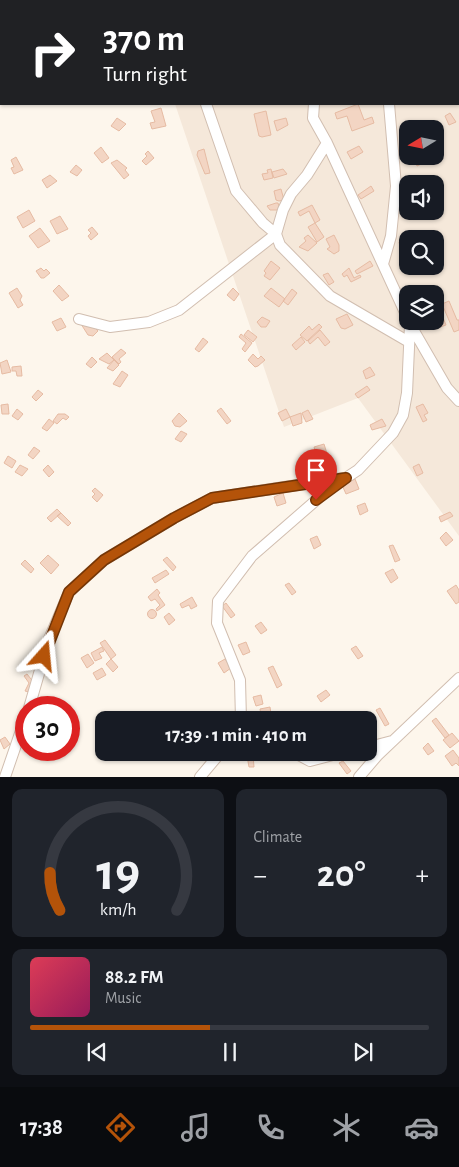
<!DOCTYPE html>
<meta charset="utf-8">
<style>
body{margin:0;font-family:"Alegreya Sans",sans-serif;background:#20242c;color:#f1f3f6;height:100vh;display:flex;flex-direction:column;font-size:19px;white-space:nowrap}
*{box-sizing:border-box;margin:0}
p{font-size:16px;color:#9ea1a6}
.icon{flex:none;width:28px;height:28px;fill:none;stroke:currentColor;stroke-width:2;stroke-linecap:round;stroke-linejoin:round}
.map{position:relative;height:777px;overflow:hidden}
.details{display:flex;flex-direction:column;gap:12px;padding:12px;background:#0d0f14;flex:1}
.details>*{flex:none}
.top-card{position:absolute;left:0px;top:0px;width:460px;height:105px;box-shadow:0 1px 4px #0004;background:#202124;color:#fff;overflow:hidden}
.needle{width:32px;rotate:260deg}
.fabs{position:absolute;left:399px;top:120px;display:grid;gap:10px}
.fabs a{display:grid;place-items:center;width:45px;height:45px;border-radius:10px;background:#171b24;box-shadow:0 1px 4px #0004;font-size:25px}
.speed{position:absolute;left:15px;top:696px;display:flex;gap:10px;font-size:25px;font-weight:700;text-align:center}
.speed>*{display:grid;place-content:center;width:65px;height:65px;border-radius:50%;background:#171b24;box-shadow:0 1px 4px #0004;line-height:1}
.speed .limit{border:8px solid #d22;background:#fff;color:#111}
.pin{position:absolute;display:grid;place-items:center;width:42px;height:42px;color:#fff;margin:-51px -21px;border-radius:50% 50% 50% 0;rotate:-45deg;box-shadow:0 0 5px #0007}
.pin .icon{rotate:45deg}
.me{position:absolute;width:55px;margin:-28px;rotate:18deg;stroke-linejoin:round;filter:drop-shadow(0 0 4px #0008)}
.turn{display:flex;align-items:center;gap:18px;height:105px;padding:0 20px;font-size:22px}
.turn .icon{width:65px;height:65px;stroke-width:2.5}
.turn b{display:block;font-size:35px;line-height:42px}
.big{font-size:38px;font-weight:700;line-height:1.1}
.details .tile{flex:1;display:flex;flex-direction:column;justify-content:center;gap:8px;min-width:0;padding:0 18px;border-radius:10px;background:#20242c}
.details .dial{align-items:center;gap:0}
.dial svg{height:130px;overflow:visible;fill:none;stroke:#363941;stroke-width:7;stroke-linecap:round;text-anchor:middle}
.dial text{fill:#f1f3f6;stroke:none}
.song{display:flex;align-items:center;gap:15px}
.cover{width:60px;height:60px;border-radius:8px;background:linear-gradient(135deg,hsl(350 70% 55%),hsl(330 70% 35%))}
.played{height:5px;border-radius:2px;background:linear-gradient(90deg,#b45309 45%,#363941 45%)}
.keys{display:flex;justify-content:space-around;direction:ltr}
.heat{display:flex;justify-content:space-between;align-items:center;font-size:28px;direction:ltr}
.details .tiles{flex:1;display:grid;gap:12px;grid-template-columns:1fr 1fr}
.tile:last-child{grid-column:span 2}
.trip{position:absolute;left:95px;top:711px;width:282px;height:50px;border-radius:10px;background:#171b24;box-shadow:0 1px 4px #0004;font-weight:700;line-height:50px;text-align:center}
.dock{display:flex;height:80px;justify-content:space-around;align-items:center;background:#090b0e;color:#9ea1a6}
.dock .icon{width:35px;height:35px}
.dock .active{color:#b45309}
.dock b{font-size:22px;color:#f1f3f6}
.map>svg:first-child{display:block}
.residential{fill:#f5e8da;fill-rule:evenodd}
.building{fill:#f3d5c3;stroke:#e6bba3}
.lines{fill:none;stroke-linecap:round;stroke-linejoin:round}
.minor-casing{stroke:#d1beb0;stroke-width:12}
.minor{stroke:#fff;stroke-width:10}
.route-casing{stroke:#753606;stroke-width:12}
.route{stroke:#b45309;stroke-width:9}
</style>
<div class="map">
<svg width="459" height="777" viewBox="0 0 459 777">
<rect width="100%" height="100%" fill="#fdf6ec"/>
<path class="residential" d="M139,0H459V536L358,398L284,427L175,104H459V1ZM408,129H435V156H408ZM408,184H435V211H408ZM408,239H435V266H408ZM408,294H435V321H408Z"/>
<path class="building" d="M358,104L364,120L372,117L374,123L352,131L347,116L337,119L335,113Z
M161,108L166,126L152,129L150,123L155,122L151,111Z
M266,111L271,135L262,137L259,136L254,114Z
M450,113L456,122L449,125L445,116Z
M117,118L126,124L119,131L111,126Z
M286,118L288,125L277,131L274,121Z
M359,146L363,152L351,159L347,152Z
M101,147L109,158L102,163L94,153Z
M204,149L210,173L205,174L197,155L198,151Z
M148,151L154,158L146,165L142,161L147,156L145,154Z
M416,156H428L430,160L417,166L413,158Z
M16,157L23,170L14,174L11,168L14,167L11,160Z
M117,160L127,168L125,170L129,175L124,179L111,163Z
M76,165L82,170L77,176L70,172Z
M271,169L273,178L264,180L262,174L268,173L267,170Z
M283,169L287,174L274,178L272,172Z
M50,175L57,181L47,188L42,180Z
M371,186L374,191L361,199L358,195Z
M281,189L284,200L279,201L276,200L274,191Z
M276,203H278L280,210H270L267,206Z
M312,205L320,220L315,223L309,211L300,216L298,212Z
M29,210L35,221L23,228L17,217Z
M60,216L68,229L57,234L50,221Z
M315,223L324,237L317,242L308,227Z
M92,227L98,234L91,240L88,236L91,233L88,230Z
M40,228L50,241L38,248L29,236Z
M308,235L317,243L308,251L299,247L306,241L304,238Z
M334,235L339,245V251L334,254L327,249L330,247L326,239Z
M404,240L408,256L403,258L399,242Z
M271,261L280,268L270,280L264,276L266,273L264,271Z
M370,261L373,266L357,274L355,271Z
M41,268L44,271L46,269L50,273L44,278H41L36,271Z
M349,268L354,278L360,275L361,277L351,282L347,275L344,277L342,274Z
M328,273L334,282L329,285L323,275Z
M59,285L69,296L62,301L53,291Z
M17,288L22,296L20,300L23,305L18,308L9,293Z
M233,288L239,294L234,301L227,295Z
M271,288L285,299L279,307L264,296Z
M292,289L297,293L288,305L283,301Z
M449,301L457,320H459V330L454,332L442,304Z
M441,313L446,325L435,329L432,321H435V315Z
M347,314L353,325L345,329L341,328L336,319Z
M262,317L270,321L266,327H261L257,322Z
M61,318L66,327L57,331L52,322Z
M90,323L98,331L93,336L88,335L81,324Z
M319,324L322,327L307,341L300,335L309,326L312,330Z
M248,330L257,337L253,342L244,335Z
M320,330L330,342L325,346L318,337L310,344L308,341Z
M241,334L252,343L245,352L242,349L246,343L239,337Z
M301,337L305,342L296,350L292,345Z
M203,338L208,342L199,352L195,349Z
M121,349L126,353L119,359L121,362L119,364L112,357Z
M107,353L114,360L109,364L99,359Z
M253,354L258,359L261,356L265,360L258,366L255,367L248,360Z
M92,357L97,362L91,368L86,364Z
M7,360L11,372L2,374L0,363Z
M114,360L119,365L113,371L107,368Z
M21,366L22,376H17L16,371H12V367Z
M370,367L375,375L366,379L363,371Z
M122,371L128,375L120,387L113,384Z
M367,386L370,390L358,398L355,394Z
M38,390L43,394L36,401L32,397Z
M8,404L9,414H2L1,405Z
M423,404L428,413L424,415L427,420L423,422L416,407Z
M221,408L231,421L227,424L217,411Z
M17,409L23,414L18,420L12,416Z
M286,409L290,417L282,421L278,413Z
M308,410L313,419L306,422L302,413Z
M179,413L187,421L180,427L175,426L172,421Z
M301,413L302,423L293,426L290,417Z
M58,414H65L69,417L66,420L63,418L57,424L53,421Z
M49,419L54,423L47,431L42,428Z
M382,419L386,426L372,430L370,425Z
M181,431L187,434L181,442L175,439Z
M324,444L328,457L331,456L333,463L320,467L314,447Z
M34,447L40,451L33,459L28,455Z
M8,456L16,461L12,468L4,463Z
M419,464L423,473L417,476L413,467Z
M20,465L28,469L22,476L15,472Z
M48,465L54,472L49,477L43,470Z
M355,479L359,489L346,494L342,485Z
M95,488L103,495L97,502L92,497L95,494L92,491Z
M283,493L286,503L277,506L274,497Z
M365,503L368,511L360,515L357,506Z
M57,509L61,513L51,522L47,518Z
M450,512L453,516L441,522L439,517Z
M61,513L71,523L68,526L57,516Z
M446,532L453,540L446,546L440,538Z
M317,536L321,545L314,549L310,539Z
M393,545L400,560L395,562L389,546Z
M48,555L59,565L51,574L40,563Z
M167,557L176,567L173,571L163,560Z
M25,560L34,569L31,573L21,564Z
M393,569L398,578L391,583L385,573Z
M166,570L169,574L155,583L152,578Z
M289,583L296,592L292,595L285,585Z
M456,585L459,590V602L456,604L447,591Z
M157,589L160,593L158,595L165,605L157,611L156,609L160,605L155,599L151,601L148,597Z
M192,597L197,606L191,609L189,605L182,608L180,604Z
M226,603L235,615L231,618L222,606Z
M147.5 614a4.5 4.5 0 1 1 9 0a4.5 4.5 0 1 1-9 0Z
M169,613L175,620L169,625L164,617Z
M261,622L267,630L261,634L255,626Z
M105,640L116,655L111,659L100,643Z
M246,642L250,652L243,655L238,645Z
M356,646L363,656L358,659L351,649Z
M102,647L104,651L99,653L102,658L95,661L91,653Z
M88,654L94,663L87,668L81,658Z
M111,659L118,667L113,672L106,664Z
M225,659L231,668L224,673L218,663Z
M273,666L282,685L277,688L268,668Z
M102,668L106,675L97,680L93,673Z
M27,674L35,684L29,692L25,691L29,683L24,676Z
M326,690L330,695L321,702L317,696Z
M261,695L263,704L256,706L253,697Z
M270,707L271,714L261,715L260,709Z
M380,708L389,724L385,726L376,710Z
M436,718L449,735L445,738L432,721Z
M452,733L459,741L450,748L443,740Z
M5,737L10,744L4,749L0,740Z
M428,743L434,751L428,755L423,748Z
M453,750L459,758V766L456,763L452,766L445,756Z
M253,755L254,767H249L247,756Z
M343,761L351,771L347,774L339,763Z"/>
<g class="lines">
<g class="minor-casing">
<path id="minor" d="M184,0V1
M456,0L457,1
M55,1V0
M353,1V0
M389,1L391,0
M0,72L1,71
M314,104L313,118L327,143L408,319
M327,143L307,175L291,194L283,210L276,234L280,245L330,296L409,342
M383,264L391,236L396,186L389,104
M79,319L110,327L149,322L179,310L276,234L263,223L236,191L206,104
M410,324L447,388L459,401
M29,708L49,639L69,592L104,560L174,518L212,498L343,478
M241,720L240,680L217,623L218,601L252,556L329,489L358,470L393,433L403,415L407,393L410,325
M369,747L392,741
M293,752L310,761L344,752
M5,777L26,716
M200,777L221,752
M359,777L377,756L459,678"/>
</g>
<use href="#minor" class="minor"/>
</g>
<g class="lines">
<g class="route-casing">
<path id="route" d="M44,656L69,592L104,560L174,518L212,498L346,478L316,500"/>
</g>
<use href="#route" class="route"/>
</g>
</svg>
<div class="fabs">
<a><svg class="needle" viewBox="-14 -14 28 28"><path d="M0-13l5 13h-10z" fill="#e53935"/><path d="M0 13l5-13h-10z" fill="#9ea1a6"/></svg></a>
<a><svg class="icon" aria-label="sound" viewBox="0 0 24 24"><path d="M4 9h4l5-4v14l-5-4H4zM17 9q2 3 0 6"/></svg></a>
<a><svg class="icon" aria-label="search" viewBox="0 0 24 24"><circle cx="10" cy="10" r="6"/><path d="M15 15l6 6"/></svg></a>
<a><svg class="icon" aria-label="layers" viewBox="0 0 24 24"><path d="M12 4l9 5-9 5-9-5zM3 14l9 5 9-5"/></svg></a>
</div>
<div class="speed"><div class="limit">30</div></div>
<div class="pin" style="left:316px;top:500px;background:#d93025"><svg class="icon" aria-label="arrive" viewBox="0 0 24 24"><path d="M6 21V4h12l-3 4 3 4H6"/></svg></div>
<svg class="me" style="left:44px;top:656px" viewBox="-20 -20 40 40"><path d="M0-17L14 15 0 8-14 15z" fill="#b45309" stroke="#fff" stroke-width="4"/></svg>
<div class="trip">17:39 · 1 min · 410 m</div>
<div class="top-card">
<div class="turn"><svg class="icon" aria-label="right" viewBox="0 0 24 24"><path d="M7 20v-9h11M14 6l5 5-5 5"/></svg><div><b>370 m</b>Turn right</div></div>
</div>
</div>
<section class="details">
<div class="tiles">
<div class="tile dial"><svg viewBox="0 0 100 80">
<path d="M14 69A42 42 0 1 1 86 69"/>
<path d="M14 69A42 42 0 0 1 8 46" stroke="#b45309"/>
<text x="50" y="56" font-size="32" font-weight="700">19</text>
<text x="50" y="72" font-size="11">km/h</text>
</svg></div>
<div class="tile"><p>Climate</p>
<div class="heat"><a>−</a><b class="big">20°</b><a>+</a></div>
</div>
<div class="tile">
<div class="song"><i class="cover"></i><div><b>88.2 FM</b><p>Music</p></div></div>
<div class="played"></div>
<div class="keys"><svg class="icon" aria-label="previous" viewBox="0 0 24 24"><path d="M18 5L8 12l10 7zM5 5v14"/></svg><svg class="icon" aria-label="pause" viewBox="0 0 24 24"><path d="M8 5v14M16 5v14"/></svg><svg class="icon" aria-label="next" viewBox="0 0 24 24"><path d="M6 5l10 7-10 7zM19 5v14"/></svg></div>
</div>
</div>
</section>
<nav class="dock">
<b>17:38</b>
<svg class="icon active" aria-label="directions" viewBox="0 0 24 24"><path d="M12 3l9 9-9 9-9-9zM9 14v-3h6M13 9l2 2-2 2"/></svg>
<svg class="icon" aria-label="music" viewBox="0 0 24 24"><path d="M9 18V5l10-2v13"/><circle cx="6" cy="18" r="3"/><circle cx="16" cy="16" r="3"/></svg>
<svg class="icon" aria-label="phone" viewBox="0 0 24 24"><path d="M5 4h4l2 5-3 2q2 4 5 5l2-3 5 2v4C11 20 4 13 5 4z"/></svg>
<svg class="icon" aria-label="climate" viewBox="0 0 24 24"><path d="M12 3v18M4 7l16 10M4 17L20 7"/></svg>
<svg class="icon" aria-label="car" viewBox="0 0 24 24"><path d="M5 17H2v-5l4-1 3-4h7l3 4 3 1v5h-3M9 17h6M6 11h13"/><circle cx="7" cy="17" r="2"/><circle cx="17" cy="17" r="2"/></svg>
</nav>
